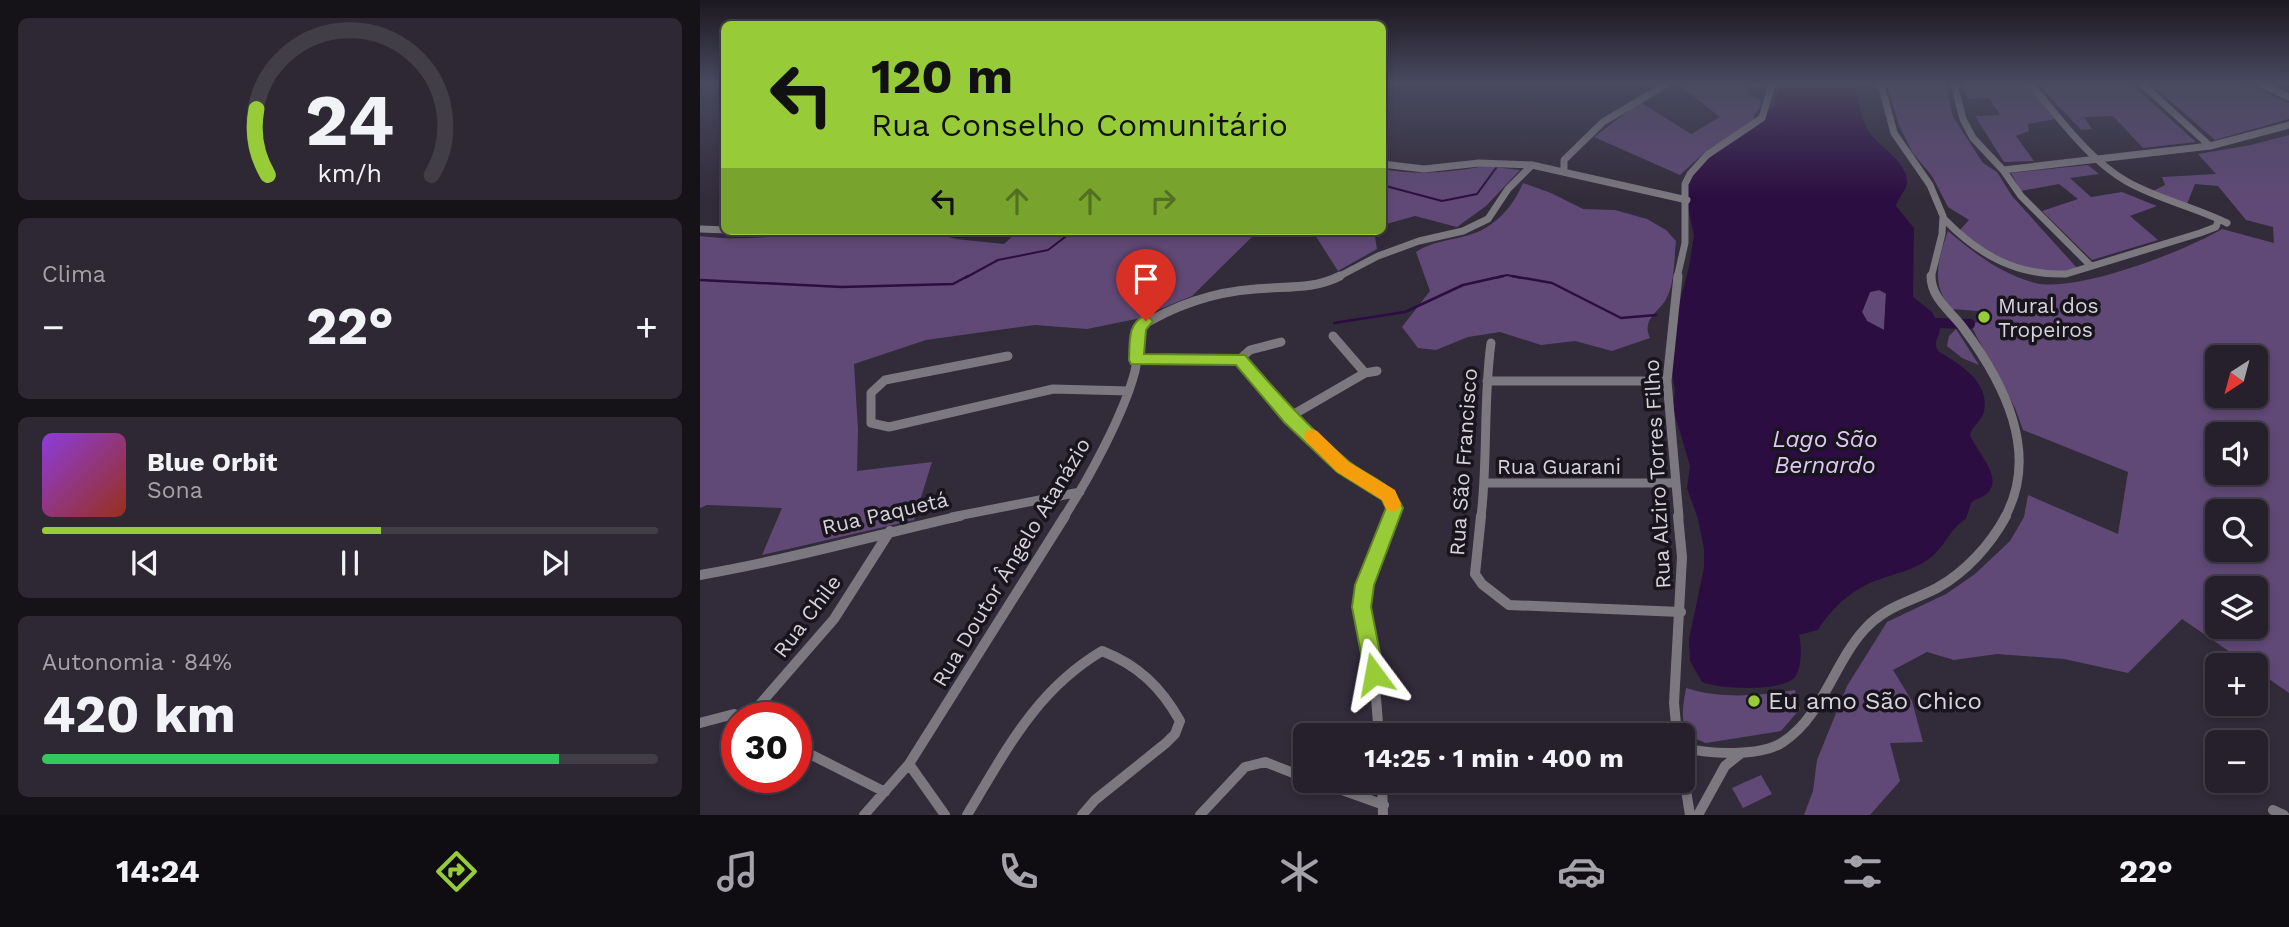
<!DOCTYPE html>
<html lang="pt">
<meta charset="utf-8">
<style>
body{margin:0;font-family:"Work Sans",sans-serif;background:#2e2834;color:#f1f3f6;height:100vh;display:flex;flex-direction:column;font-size:26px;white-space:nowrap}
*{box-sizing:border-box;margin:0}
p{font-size:23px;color:#a4a3a9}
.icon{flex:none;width:38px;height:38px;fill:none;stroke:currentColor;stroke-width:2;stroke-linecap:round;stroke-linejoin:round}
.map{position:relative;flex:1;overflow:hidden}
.side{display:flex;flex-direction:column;gap:18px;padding:18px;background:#151218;width:700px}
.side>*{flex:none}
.guide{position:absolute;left:21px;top:21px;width:665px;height:214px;border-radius:10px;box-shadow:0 4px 10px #0003,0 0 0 2px #423e48;background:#97cc38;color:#111;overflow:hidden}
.needle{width:46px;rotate:216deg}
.controls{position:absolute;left:1505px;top:345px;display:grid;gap:14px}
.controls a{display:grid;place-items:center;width:63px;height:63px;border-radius:10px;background:#26202c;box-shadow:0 4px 10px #0003,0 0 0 2px #423e48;font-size:35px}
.speed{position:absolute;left:21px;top:702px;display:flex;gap:14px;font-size:35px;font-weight:700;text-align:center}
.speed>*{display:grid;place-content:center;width:91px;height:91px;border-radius:50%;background:#26202c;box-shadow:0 4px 10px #0003,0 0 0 2px #423e48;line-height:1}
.speed .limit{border:10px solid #d22;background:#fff;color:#111}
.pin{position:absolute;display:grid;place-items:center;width:60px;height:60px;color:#fff;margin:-72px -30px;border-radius:50% 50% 50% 0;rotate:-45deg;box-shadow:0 0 7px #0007}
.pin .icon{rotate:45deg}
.me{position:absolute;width:77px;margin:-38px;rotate:347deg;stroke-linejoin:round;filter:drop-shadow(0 0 5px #0008)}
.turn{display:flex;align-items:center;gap:24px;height:147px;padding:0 35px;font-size:32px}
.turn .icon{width:91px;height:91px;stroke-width:2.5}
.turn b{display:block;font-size:49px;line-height:60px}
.lanes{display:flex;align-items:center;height:66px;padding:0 35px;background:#0003;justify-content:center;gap:35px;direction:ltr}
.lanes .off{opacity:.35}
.big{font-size:52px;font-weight:700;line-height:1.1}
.side .widget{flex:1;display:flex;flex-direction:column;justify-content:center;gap:10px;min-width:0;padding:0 24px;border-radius:10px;background:#2e2834}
.side .dial{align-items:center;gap:0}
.dial svg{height:182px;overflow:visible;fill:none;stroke:#423e48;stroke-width:7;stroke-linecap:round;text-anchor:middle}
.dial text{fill:#f1f3f6;stroke:none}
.song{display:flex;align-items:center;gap:21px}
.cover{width:84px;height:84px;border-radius:10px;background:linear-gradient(135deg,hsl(270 70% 55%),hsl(10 70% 35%))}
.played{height:7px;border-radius:4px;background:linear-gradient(90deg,#97cc38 55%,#423e48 55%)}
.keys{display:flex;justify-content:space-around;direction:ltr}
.heat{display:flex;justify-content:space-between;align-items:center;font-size:38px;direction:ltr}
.charge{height:10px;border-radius:5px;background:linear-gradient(90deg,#34c759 84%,#423e48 0)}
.trip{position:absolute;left:593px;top:723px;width:402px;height:70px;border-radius:10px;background:#26202c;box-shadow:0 4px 10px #0003,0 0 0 2px #423e48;font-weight:700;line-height:70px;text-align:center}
.menu{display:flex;height:112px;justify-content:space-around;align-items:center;background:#0f0d12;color:#a4a3a9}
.menu .icon{width:49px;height:49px}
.menu .active{color:#97cc38}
.menu b{font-size:32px;color:#f1f3f6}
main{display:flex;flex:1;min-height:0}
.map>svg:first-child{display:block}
.green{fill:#604976;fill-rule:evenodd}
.water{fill:#2c0d41;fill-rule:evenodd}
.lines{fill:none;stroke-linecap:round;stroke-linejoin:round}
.stream-far1{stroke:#2c0d41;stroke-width:2}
.stream{stroke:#2c0d41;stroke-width:2.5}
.canal{stroke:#2c0d41;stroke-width:10}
.street-far2{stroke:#7c7880;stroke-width:7}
.street-far1{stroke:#7c7880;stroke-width:9}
.street{stroke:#7c7880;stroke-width:10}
.route{fill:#97cc38;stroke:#628524;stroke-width:2}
.slow{fill:#f59e0b}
.poi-dot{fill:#97cc38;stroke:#18151c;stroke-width:2.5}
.labels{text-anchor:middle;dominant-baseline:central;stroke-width:7;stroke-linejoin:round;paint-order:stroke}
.poi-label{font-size:21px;fill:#d7d2dc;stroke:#18151c;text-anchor:start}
.street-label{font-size:21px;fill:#d7d2dc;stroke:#18151c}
.water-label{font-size:23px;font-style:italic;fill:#e0c6f9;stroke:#18151c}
.near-poi-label{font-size:24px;fill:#d7d2dc;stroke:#18151c;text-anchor:start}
</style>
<main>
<section class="side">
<div class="widget dial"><svg viewBox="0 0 100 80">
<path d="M14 69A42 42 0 1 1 86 69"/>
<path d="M14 69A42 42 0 0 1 9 40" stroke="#97cc38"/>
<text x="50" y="56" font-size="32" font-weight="700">24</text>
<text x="50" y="72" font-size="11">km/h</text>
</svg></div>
<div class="widget"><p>Clima</p>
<div class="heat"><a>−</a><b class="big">22°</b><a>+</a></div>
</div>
<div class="widget">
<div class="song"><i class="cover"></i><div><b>Blue Orbit</b><p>Sona</p></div></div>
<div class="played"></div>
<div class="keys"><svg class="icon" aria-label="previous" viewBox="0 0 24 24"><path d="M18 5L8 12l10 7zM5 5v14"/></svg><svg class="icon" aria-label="pause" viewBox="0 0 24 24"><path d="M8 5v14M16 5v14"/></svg><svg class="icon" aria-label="next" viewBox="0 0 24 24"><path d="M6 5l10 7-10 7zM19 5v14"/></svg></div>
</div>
<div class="widget"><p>Autonomia · 84%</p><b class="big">420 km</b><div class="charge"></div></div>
</section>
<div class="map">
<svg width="1589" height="815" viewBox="0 0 1589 815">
<rect width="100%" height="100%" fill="#322b3a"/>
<path class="green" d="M978,84H1063V88L1052,86L1047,94L1060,99L1061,106L1054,115V122L1006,151L980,175L894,137L940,102L991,134L1020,117Z
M1186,84H1246L1253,117L1283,163L1297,172L1312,196L1377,268L1347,275L1303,261L1258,232L1269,220L1248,207L1232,176L1212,152L1199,125Z
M1262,84H1326L1355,119L1328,124L1329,131L1316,136L1334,161L1304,162L1275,116L1300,115L1289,98L1268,99Z
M1338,84H1431L1496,142L1443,148L1413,116L1384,117L1392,129L1381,130Z
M1451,84H1545L1589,103V119L1515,140Z
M1589,135V693L1556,670V665H1549L1482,619L1428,673L1364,659L1297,654L1254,660L1227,652L1193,670L1212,701L1223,742L1190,743L1200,781L1170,815H1104L1113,791L1117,760L1147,686L1187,622L1246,594L1275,574L1310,541L1324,517L1328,495L1418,534L1428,472L1323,430L1315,408L1270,324L1283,321L1278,311L1252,309C1230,286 1238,259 1248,231C1274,253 1301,274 1335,283C1377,293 1485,251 1522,229L1574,243L1573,227L1546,220L1518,186L1495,184L1487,204L1453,191L1465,185L1462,177L1516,174L1498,154L1551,145ZM1517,357H1556V396H1517ZM1517,434H1556V472H1517ZM1517,511H1556V550H1517ZM1517,588H1556V626H1517Z
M1388,165L1399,174L1370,178L1391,197L1422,192L1457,206L1430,216L1458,240L1392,260L1342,211L1378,199L1359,184L1321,191L1311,173Z
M786,166L820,170L786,206L757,227L715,216L683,225V169C718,176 750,172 786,166Z
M823,183L851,193L883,209L915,210L947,219L966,230L976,241C974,258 975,286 965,301C956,314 942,320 950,338L912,351L875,341L841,345L800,332L768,337L736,350L718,348L702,327L730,291L716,252C733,241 749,241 769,235C794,228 813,207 823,183Z
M117,231L174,234L225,231L256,239L304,244L318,231H558L492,296L436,319L387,329L335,325L226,340L154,364L158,430L157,471L232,462L214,520L62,555L82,508L7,505L0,508V236C39,241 78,237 117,231Z
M621,231H674L677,249L638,271L615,235Z
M1179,290L1186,294L1184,330L1167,321L1162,312L1170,292Z
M1256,329L1279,365L1262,358L1247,346L1249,336Z
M986,688C1020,699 1060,696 1095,690L1100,709L1081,731L1006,743L988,736C980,719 983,706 986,688Z
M1061,775L1072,794L1043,808L1032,788Z"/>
<path class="water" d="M1079,84H1155C1158,99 1160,119 1169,132C1179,147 1205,160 1207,180C1208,189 1198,197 1196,206L1214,228L1213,297L1232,312L1240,329C1239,338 1232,343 1239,352C1260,364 1290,382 1284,411C1282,421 1272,426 1270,435C1275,450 1307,480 1285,495C1280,499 1275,498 1271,503L1266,519C1249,529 1246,546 1230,558C1215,570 1193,574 1175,581C1151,590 1131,609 1118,630L1099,635C1102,645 1102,670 1094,678C1081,692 1018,689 1002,682L990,661L989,639L1004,568V549L998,519L987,488L990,466L973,408L975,390L971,367L976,317L989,267L994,235L984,189L993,171L1075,106ZM1179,290L1186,293L1184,330L1167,321L1162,312L1170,292Z"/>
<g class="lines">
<path class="stream-far1" d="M682,185L742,201L777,194L796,168
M265,278L298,260L348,250L373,231
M796,278L807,275L821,278"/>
<path class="stream" d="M812,276L852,283L921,318L956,315
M0,280L142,287L253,284L268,276
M634,323L705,312L763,285L803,276"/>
<path class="canal" d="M1237,323L1270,324"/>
<path class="street-far2" d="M1181,84L1194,133L1230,185L1243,216L1242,234L1231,278
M1254,84L1263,119L1273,138L1303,170L1321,196L1391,266
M1330,84C1359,117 1388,159 1426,181C1457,199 1495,207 1527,223
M1442,84L1510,146
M1561,84L1589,97
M682,164L724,169L779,163L832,165L987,200
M864,170V160L903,122L967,84
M1303,170L1510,146L1589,125
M1244,219C1278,254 1316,276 1366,274L1500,233L1516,227L1518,221
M0,229L54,231
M636,278L678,256L719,241L763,231L788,219L808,189L832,165
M977,278L985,243V184L990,174L1007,155L1062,118L1072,84"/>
<path class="street-far1" d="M978,276L967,381L979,517
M1231,276C1231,299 1252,312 1264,329C1304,383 1340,453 1305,517
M633,336L665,373
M308,356L185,380L171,393V423L189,427L353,389L429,391
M540,359L550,350L581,342
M437,360L540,359C572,397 603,433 641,465C659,480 684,485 694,508L690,517
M787,381H967
M589,417L665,373L677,371
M785,483H975
M252,517L380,492
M364,517C388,480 424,414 435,371C438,358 437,342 438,328C473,306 514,292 555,289C585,286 613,290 640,276
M781,517C788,459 783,401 791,343"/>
<path class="street" d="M781,516L775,574L782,584L809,605L981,612
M0,575C87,560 173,536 260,516
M48,718L134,619L190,531
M0,723L34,714L48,718
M679,735L674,674L661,607L664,585L691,516
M977,735L974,703L982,557L978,516
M96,747L185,792
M984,748C1009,754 1061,757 1083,742C1122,717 1134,663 1164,630C1185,606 1210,602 1237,588C1266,572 1291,544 1306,516
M209,764L245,815
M984,778L990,815
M614,780L684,805
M682,780L683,815
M1573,810L1584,815
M164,815L209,764L365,516
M267,815C306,751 335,691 402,651C438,665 461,687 480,721L475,734L466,743L395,800L382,815
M500,815L545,767L565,762L606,778
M998,815L1025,766L1040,754"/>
</g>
<linearGradient id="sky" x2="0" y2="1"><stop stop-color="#1c1820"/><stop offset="0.42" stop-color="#494a60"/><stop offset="1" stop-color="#494a60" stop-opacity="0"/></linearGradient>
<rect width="1589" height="198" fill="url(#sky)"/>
<path class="route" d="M446,315L453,321L446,330L444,354L545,355C577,392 609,428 647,460C670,479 689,479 703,508L674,585L671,607L684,674L681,681L674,684L667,681L665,674L652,607L655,585L686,508L682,500L637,472L584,422L536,365L431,364L429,360C430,342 427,323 446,315Z"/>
<path class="slow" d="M612,429L617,431L649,462L695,490L701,504L699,509L693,512L686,509L682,500L637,472L606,441L604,436L606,431Z"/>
<g class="poi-dot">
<circle cx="1284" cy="317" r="7"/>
<circle cx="1054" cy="701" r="7"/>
</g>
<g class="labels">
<g class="poi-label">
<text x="1298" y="305">Mural dos<tspan x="1298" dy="24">Tropeiros</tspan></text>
</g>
<g class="street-label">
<text transform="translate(763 462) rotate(-86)">Rua São Francisco</text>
<text x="859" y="466">Rua Guarani</text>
<text transform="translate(957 474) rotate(-93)">Rua Alziro Torres Filho</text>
<text transform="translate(185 513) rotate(-13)">Rua Paquetá</text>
<text transform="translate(311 562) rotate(-59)">Rua Doutor Ângelo Atanázio</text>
<text transform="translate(107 616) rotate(-53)">Rua Chile</text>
</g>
<g class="water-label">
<text x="1125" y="439">Lago São<tspan x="1125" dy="26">Bernardo</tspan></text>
</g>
<g class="near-poi-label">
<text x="1068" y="701">Eu amo São Chico</text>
</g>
</g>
</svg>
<div class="controls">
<a><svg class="needle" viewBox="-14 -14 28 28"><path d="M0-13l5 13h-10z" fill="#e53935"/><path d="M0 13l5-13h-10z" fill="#a4a3a9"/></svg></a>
<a><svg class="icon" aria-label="sound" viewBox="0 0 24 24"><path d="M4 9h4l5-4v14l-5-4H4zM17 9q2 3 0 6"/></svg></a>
<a><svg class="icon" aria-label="search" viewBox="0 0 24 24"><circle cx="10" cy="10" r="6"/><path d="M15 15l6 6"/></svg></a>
<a><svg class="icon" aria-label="layers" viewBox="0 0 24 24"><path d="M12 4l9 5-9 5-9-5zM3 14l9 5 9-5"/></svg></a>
<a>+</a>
<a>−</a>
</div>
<div class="speed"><div class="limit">30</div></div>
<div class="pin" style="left:446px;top:321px;background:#d93025"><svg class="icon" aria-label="arrive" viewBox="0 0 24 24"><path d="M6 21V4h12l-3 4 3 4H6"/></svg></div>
<svg class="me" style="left:674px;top:674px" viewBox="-20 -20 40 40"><path d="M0-17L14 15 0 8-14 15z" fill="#97cc38" stroke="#fff" stroke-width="4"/></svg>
<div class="trip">14:25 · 1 min · 400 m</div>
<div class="guide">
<div class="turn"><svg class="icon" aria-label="left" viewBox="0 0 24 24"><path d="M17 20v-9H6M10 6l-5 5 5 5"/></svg><div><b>120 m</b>Rua Conselho Comunitário</div></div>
<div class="lanes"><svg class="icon" aria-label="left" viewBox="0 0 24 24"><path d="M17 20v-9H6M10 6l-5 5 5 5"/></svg><svg class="icon off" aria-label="ahead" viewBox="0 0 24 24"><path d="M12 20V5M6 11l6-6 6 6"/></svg><svg class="icon off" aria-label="ahead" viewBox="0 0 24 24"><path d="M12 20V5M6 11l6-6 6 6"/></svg><svg class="icon off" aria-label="right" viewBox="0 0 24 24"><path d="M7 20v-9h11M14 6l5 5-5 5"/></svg></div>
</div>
</div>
</main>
<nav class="menu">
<b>14:24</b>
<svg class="icon active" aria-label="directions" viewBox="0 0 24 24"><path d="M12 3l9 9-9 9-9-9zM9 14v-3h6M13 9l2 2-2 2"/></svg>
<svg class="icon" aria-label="music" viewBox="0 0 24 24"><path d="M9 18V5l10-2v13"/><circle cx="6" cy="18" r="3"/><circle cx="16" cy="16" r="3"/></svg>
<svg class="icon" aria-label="phone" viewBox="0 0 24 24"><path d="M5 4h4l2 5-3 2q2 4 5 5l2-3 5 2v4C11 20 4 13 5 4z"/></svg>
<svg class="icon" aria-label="climate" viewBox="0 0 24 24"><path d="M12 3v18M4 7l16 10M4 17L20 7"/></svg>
<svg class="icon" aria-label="car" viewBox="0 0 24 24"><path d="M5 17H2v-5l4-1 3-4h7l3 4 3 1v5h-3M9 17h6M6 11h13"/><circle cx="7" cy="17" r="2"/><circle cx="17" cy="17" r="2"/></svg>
<svg class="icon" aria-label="filters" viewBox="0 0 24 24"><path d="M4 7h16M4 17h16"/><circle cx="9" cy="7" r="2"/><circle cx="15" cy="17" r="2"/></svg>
<b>22°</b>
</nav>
